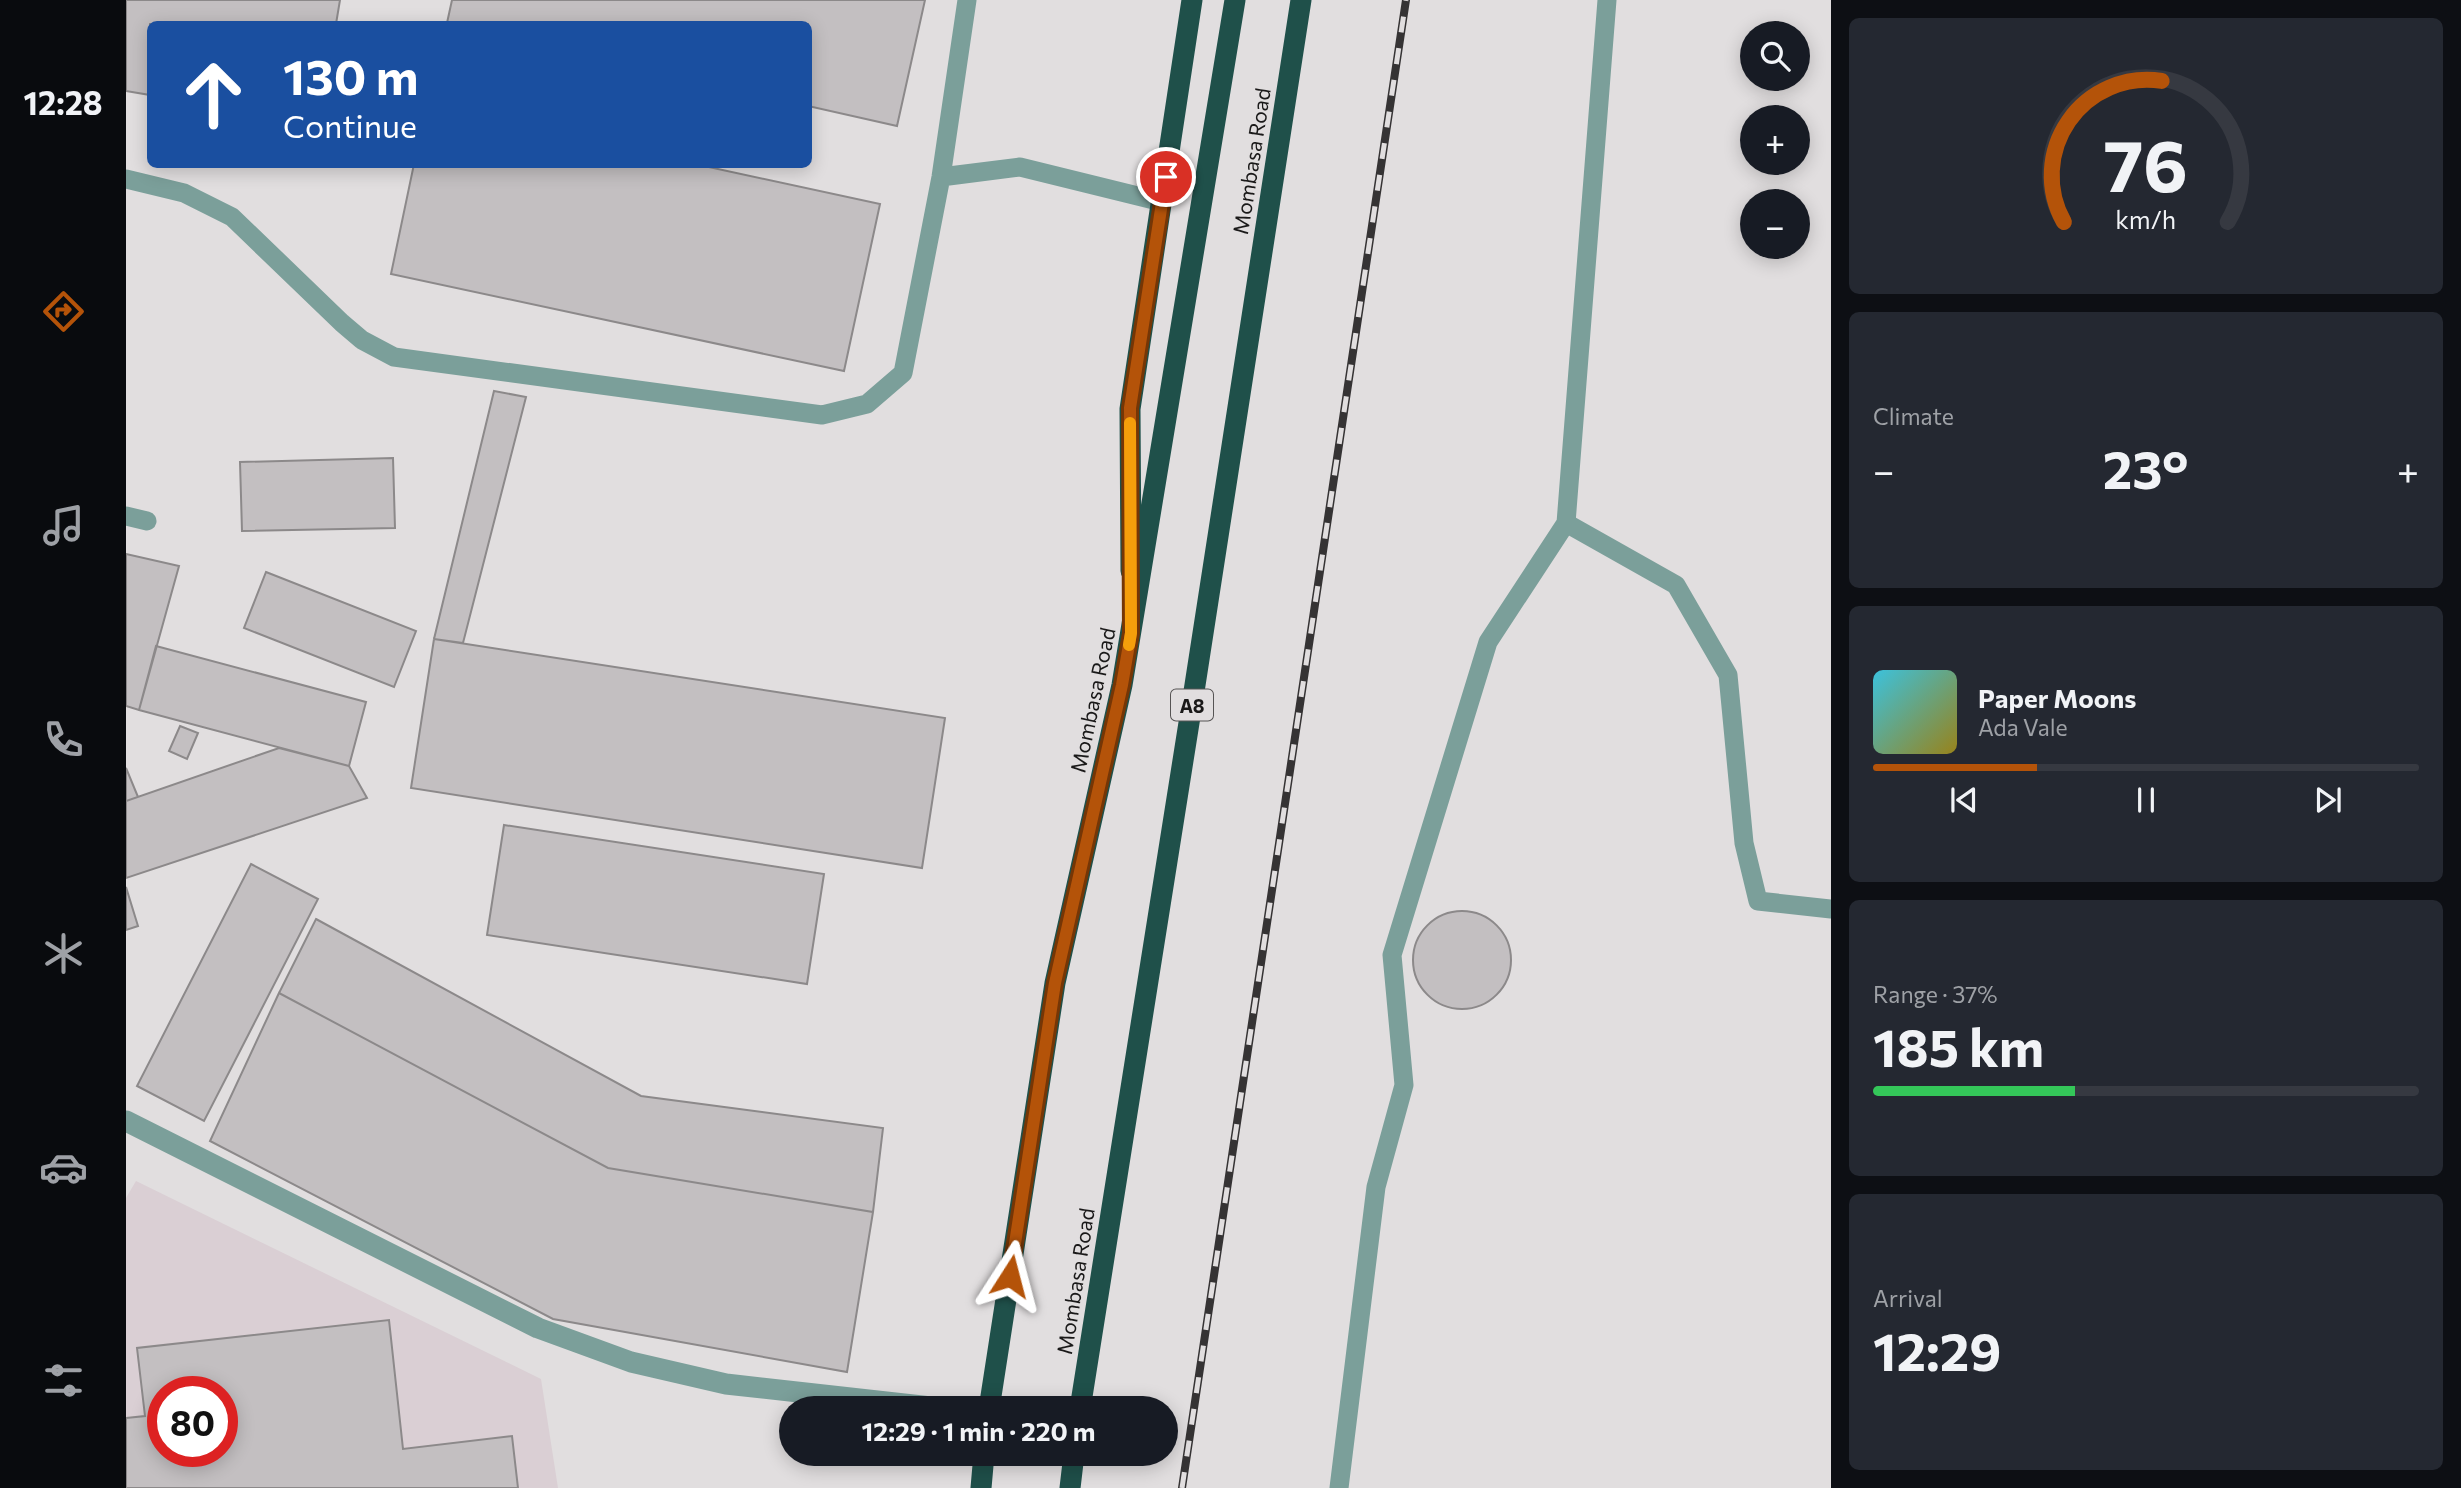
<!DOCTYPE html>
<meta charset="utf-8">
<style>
body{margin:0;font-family:Commissioner,sans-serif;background:#242831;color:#f1f3f6;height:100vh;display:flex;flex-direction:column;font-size:26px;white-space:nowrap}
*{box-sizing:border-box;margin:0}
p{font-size:23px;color:#9ea1a6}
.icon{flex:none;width:38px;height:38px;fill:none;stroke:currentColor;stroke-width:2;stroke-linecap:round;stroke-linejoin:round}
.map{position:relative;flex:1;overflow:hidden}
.drawer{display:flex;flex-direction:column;gap:18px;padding:18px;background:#0d0f14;width:630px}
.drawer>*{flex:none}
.banner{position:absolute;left:21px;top:21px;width:665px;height:147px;border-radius:10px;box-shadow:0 4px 18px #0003;background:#1a4fa0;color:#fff;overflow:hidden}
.buttons{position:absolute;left:1614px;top:21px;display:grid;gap:14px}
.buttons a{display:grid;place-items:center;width:70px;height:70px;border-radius:50%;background:#171b24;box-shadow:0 4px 18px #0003;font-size:35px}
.speed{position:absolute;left:21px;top:1376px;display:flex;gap:14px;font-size:35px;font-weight:700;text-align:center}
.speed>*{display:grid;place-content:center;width:91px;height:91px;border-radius:50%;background:#171b24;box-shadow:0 4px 18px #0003;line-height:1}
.speed .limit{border:10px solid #d22;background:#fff;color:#111}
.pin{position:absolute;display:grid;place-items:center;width:60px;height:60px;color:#fff;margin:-30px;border:4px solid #fff;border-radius:50%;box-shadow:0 2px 7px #0007}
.me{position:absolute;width:77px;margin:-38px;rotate:9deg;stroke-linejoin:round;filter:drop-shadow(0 0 5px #0008)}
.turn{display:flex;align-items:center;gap:24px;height:147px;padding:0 21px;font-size:32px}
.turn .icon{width:91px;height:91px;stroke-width:2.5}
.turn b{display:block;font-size:49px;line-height:60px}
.big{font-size:52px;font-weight:700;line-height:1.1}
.drawer .card{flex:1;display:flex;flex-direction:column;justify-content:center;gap:10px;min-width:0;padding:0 24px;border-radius:10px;background:#242831}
.drawer .dial{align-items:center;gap:0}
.dial svg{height:182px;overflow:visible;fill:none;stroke:#363941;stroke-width:7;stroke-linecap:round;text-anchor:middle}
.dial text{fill:#f1f3f6;stroke:none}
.song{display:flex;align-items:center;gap:21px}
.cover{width:84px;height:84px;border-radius:10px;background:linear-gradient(135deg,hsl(190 70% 55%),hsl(50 70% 35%))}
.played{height:7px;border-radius:4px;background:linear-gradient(90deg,#b45309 30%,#363941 30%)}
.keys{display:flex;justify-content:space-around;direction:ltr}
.heat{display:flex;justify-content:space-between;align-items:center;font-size:38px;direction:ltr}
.charge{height:10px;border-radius:5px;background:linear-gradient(90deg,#34c759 37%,#363941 0)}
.trip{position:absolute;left:653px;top:1396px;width:399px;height:70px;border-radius:35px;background:#171b24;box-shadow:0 4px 18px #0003;font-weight:700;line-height:70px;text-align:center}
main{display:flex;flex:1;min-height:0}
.tabs{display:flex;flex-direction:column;width:126px;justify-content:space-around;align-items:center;background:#090b0e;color:#9ea1a6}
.tabs .icon{width:49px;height:49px}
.tabs .active{color:#b45309}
.tabs b{font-size:32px;color:#f1f3f6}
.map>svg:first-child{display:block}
.built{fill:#dacfd4;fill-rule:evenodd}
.building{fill:#c3bfc1;stroke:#8c898a;stroke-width:2;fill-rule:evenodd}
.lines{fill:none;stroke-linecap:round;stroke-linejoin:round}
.lane{stroke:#7b9f9a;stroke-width:19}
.street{stroke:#7b9f9a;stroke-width:21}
.highway{stroke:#1f504a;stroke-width:21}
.rail-casing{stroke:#353334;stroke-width:8}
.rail{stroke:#e1dedf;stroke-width:5;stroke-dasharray:16;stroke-linecap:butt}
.route-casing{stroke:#753606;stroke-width:18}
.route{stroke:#b45309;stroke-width:12}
.slow{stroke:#f59e0b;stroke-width:12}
.labels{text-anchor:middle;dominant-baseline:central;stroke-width:5;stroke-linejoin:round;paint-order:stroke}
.shield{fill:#e1dedf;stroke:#565454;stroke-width:2}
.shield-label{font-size:19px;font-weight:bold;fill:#1a1919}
.street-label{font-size:21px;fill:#1a1919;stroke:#e1dedf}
</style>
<main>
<nav class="tabs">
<b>12:28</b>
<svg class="icon active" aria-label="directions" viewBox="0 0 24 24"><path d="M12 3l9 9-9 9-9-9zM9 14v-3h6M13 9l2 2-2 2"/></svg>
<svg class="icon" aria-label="music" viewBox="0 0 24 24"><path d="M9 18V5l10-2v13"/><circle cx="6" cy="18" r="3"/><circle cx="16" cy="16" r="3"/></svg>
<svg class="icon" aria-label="phone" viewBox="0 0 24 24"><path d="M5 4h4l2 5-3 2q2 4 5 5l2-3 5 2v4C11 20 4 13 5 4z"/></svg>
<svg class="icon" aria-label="climate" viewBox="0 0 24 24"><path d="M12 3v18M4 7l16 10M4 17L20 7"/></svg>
<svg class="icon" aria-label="car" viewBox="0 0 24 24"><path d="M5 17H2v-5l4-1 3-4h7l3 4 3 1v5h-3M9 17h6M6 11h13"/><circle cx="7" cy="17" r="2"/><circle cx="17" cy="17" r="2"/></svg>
<svg class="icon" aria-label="filters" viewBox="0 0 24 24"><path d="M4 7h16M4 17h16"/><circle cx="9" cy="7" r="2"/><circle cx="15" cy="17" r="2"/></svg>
</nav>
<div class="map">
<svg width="1705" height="1488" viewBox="0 0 1705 1488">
<rect width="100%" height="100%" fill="#e1dedf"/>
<path class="built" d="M10,1181L415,1379L432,1488H0V1198ZM37,1391H96V1451H37Z"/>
<path class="building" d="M0,0H214L210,24H24V95L0,91Z
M326,0H799L771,126L682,106V24H328L321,23Z
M288,164H569L754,204L718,371L265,274Z
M368,391L400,397L337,643L308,639Z
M267,458L269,528L116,531L114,462Z
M0,554L53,566L13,710L0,706Z
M140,572L290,631L268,687L118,628Z
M308,639L819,718L796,868L285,788Z
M30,646L240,702L223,766L13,710Z
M54,726L72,733L61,759L43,751Z
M153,748L223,766L241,798L0,878V801Z
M0,768L12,797L0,801Z
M378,825L698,874L681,984L361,935Z
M125,864L192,899L78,1121L11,1086Z
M0,887L12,926L0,930Z
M1287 960a49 49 0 1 1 98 0a49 49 0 1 1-98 0Z
M190,919L515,1096L757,1128L747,1212L482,1168L153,993Z
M153,993L482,1168L747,1212L721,1372L427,1319L84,1141Z
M263,1320L277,1449L386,1436L392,1488H0V1418L19,1416L11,1348ZM37,1391H96V1451H37Z"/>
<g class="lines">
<path class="lane" d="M815,177L894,167L1036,202
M0,179L58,193L106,217L216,323L236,340L268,357L696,415L741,404L777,373L815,177L841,0
M0,516L21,521
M1440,523L1550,585L1602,675L1618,843L1632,901L1705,909
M1213,1488L1250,1187L1278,1085L1266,955L1362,642L1440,523L1481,0"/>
<path class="street" d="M0,1121L412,1328L505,1362L600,1384L823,1409"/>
<path class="highway" d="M1005,571L1004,409L1066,0
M863,1409L929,983L996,685L1109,0
M954,1409L1069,685L1175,0
M855,1488L858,1454
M944,1488L948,1454"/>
<g class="rail-casing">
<path id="rail" d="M1056,1488L1280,0"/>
</g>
<use href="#rail" class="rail"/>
</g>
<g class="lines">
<g class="route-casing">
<path id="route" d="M884,1276L929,983L996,685L1005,633L1004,408L1040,177"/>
</g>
<use href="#route" class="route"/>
<path class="slow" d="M1003,645L1005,633L1004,423"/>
</g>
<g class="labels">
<rect class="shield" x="1045" y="689.5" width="42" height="31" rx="5"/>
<g class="shield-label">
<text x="1066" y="705">A8</text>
</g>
<g class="street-label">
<text transform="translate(1125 161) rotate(-81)">Mombasa Road</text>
<text transform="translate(966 700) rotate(-78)">Mombasa Road</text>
<text transform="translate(949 1281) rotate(-81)">Mombasa Road</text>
</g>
</g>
</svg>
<div class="buttons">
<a><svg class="icon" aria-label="search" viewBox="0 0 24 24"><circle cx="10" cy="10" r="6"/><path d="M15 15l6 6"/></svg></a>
<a>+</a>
<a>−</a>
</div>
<div class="speed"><div class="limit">80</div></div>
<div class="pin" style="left:1040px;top:177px;background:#d93025"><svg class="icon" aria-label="arrive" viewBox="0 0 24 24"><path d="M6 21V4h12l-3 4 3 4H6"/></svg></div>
<svg class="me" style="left:884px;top:1276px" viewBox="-20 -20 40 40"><path d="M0-17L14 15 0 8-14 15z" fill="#b45309" stroke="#fff" stroke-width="4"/></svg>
<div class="trip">12:29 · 1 min · 220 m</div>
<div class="banner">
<div class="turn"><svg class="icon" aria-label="ahead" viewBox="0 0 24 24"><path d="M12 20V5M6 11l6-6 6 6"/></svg><div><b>130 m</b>Continue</div></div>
</div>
</div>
<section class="drawer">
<div class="card dial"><svg viewBox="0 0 100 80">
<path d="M14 69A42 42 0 1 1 86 69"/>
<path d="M14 69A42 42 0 0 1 57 7" stroke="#b45309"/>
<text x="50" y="56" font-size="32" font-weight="700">76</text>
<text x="50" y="72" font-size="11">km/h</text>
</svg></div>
<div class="card"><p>Climate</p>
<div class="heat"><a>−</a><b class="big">23°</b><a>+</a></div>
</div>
<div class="card">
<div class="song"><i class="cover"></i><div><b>Paper Moons</b><p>Ada Vale</p></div></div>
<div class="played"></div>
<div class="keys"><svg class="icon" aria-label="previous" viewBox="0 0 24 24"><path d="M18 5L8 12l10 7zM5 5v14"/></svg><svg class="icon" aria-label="pause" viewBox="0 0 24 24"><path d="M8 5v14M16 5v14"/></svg><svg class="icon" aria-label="next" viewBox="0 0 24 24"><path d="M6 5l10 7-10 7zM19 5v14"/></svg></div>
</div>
<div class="card"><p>Range · 37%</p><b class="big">185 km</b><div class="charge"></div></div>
<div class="card"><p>Arrival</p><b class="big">12:29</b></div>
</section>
</main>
